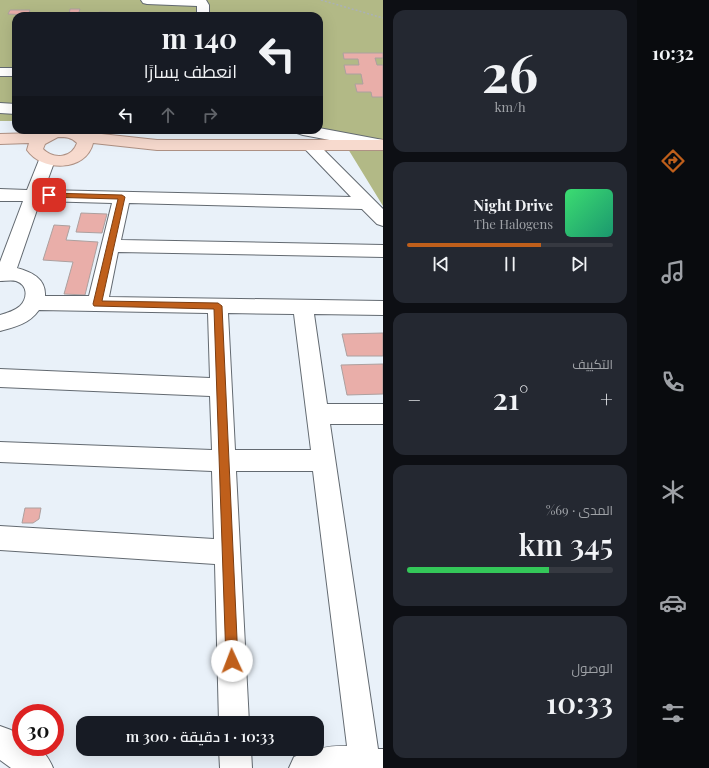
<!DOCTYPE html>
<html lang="ar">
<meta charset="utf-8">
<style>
body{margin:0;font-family:"Playfair Display",Cairo,serif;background:#242831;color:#f1f3f6;direction:rtl;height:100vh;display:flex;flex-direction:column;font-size:15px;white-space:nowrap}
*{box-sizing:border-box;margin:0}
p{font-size:13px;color:#9ea1a6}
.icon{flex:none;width:22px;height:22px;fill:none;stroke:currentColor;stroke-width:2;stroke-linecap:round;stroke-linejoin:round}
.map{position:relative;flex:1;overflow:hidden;direction:ltr}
.drawer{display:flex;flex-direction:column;gap:10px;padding:10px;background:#0d0f14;width:254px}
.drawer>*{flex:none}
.guide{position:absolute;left:12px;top:12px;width:311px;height:122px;border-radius:12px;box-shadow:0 4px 16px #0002;direction:rtl;background:#171b24;color:#f1f3f6;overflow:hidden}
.speed{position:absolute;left:12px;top:704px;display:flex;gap:8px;font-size:20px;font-weight:700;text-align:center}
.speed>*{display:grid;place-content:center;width:52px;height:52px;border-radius:50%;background:#171b24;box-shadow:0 4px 16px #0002;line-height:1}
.speed .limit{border:6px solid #d22;background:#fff;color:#111}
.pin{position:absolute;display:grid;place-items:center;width:34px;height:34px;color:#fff;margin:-17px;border-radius:8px;box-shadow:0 2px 6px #0006}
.me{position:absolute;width:44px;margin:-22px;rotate:358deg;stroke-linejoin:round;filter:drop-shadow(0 0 3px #0008)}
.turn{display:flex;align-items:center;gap:14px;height:84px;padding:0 20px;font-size:18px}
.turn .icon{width:52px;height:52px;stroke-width:2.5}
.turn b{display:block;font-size:28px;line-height:34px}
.lanes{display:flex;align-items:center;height:38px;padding:0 20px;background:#0003;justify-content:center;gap:20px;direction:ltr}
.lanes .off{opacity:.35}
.big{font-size:30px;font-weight:600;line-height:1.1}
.drawer .widget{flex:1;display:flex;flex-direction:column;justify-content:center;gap:6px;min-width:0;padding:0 14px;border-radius:12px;background:#242831}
.drawer .dial{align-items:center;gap:0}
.dial b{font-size:52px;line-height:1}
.song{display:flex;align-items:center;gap:12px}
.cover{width:48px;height:48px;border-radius:6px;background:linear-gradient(135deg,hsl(140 70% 55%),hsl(160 70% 35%))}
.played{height:4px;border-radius:2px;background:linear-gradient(90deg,#bf5f1b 65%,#363941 65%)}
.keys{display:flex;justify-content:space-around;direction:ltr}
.heat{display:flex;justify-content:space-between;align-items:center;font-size:22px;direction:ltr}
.charge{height:6px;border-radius:3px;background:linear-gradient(90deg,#34c759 69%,#363941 0)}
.trip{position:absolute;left:76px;top:716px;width:248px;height:40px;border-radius:12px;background:#171b24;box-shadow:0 4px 16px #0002;font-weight:600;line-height:40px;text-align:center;direction:rtl}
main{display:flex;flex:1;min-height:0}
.dock{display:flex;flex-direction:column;width:72px;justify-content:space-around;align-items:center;background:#090b0e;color:#9ea1a6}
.dock .icon{width:28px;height:28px}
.dock .selected{color:#bf5f1b}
.dock b{font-size:18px;color:#f1f3f6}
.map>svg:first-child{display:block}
.forest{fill:#b2b986}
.building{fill:#e9aea9;stroke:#aca09f}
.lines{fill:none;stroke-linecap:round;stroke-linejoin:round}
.minor-casing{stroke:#636a71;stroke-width:2}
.major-casing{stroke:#ae9184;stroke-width:2}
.path{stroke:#aab1b7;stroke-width:1.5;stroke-dasharray:2 2;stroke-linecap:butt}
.minor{fill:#fff;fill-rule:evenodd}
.major{fill:#f7dace;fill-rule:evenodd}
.route{fill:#bf5f1b;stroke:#7c3e12}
</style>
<main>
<nav class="dock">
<b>10:32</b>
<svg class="icon selected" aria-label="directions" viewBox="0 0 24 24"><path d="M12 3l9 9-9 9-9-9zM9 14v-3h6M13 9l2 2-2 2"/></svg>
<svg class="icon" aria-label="music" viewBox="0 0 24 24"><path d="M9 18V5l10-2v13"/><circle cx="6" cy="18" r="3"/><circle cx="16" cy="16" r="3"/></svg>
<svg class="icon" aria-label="phone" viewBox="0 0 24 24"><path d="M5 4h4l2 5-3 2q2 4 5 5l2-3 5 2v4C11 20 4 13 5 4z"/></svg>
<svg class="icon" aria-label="climate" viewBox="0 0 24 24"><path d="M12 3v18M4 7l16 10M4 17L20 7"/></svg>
<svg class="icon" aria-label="car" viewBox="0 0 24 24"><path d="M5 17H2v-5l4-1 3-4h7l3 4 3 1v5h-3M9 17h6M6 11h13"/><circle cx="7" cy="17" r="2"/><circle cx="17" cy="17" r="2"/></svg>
<svg class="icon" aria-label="filters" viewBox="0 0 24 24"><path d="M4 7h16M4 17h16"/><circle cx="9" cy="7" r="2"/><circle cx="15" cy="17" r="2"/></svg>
</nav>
<section class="drawer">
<div class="widget dial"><b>26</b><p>km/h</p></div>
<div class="widget">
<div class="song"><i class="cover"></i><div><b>Night Drive</b><p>The Halogens</p></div></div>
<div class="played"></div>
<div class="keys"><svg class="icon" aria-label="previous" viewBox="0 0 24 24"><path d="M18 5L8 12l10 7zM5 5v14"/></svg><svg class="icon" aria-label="pause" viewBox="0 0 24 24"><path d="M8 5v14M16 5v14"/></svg><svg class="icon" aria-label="next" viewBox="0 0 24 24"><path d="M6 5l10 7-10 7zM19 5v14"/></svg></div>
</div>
<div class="widget"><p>التكييف</p>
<div class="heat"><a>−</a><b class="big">21°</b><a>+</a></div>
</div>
<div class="widget"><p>المدى · 69%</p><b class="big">345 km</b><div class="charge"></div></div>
<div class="widget"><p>الوصول</p><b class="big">10:33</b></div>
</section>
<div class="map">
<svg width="383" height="768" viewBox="0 0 383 768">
<rect width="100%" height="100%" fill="#e9f1f9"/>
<path class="forest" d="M0,0H383V206L337,131L298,130H319V16H16V121H0Z"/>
<path class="building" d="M70,9H80L78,15H69Z
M10,10H30L28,15L8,14Z
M99,12L131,13L130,16H98Z
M147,13H177V16H147Z
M343,53H383V58H375L377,65H383V97H372L371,92H357L355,84H363L361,74H346L344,65H359L358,59H344Z
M81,213L107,214L102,233L76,232Z
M54,225L70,226L66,240L98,242L85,295L64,294L73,262L43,260Z
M383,333V356H347L342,334Z
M383,364V394L347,395L341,365Z
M25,508H41L39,519L33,523H22Z"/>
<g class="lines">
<g class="minor-casing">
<path id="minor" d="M141,0H206L209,5V16H197V6L147,4L143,3Z
M0,68H16V76H0Z
M0,103L16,104V114L0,113Z
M319,128L383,140V150L303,135L297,133L295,130H319Z
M311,141L317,143L383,209V226L377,224L362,209L129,203L121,240L383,245V257L118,252L109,297L383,301V315L314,314L327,404H383V424H330L378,749H383V768H289L294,757C311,750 329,745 347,746L313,471H236L249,723H219L215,564L0,550V526L214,539L212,471L0,462V442L212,450L210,396L0,387V369L210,378L208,313L39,310C29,324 15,327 0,331V315C7,313 14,311 20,306C28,298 28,285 16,281C11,280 5,281 0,281V262L23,201H0V189L27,190L39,160L41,156L47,155L53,156L55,160L44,190L351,197L305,149L303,146L305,143ZM40,201L112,203L89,296H45C46,278 31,272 17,268ZM228,313L294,314L311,450H235Z
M0,726L11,730L21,737V747C39,747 46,751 53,768H11L0,760Z
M219,749H251L252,768H220Z"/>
</g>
<g class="major-casing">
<path id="major" d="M47,130H78L83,132L157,140H383V150H157L93,143C86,172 42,172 27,150L29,143L0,144V134L38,133ZM58,137C66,137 71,137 77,143C72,158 54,160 43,149L45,144Z"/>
</g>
<path class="path" d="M321,0L383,18"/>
<use href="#minor" class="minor"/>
<use href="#major" class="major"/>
</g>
<path class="route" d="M49,193L122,195L125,197L102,301L218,303L222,306L238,661L236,665L232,667L227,665L226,661L214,309L94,306L93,304L118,199L46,197L45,195Z"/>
</svg>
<div class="speed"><div class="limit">30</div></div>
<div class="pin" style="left:49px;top:195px;background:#d93025"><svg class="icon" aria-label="arrive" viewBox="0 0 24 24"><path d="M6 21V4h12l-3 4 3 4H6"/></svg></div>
<svg class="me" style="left:232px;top:661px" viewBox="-20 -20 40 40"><circle r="19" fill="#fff"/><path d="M0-13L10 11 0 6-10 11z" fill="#bf5f1b"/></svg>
<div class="trip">10:33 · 1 دقيقة · 300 m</div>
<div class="guide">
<div class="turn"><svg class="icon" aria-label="left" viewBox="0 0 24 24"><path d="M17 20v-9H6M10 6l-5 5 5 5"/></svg><div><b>140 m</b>انعطف يسارًا</div></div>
<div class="lanes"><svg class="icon" aria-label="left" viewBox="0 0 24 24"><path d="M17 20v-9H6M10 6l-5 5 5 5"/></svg><svg class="icon off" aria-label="ahead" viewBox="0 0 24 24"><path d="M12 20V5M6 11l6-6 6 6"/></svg><svg class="icon off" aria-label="right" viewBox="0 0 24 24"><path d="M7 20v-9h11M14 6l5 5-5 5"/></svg></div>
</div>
</div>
</main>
